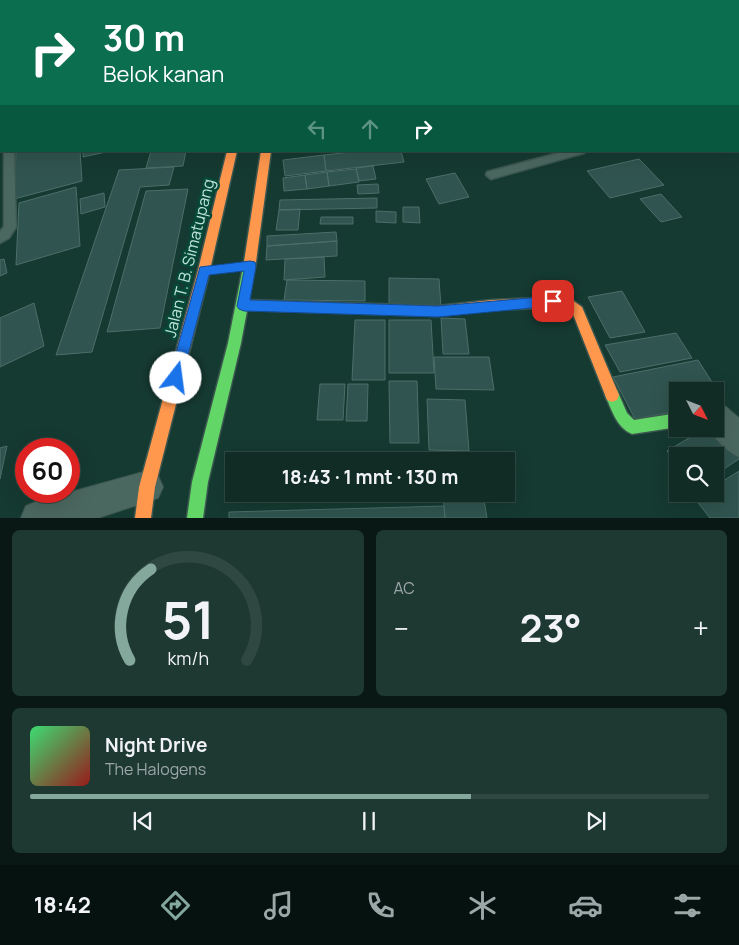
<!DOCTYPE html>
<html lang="id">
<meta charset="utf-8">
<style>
body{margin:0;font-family:Manrope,sans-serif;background:#1e3832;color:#f1f3f6;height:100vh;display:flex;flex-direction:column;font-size:19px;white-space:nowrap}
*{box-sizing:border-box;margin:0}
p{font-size:16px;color:#9ca7a7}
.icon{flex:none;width:28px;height:28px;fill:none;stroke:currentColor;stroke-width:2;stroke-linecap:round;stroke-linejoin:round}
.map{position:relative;height:518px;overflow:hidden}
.panel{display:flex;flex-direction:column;gap:12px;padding:12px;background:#091814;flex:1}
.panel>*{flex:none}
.top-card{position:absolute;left:0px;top:0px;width:740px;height:152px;box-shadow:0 5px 20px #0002,0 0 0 1px #304842;background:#0b6e4f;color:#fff;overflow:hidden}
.needle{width:32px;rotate:132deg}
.controls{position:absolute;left:669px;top:382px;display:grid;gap:10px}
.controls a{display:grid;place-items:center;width:55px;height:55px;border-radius:0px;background:#102c25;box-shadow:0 5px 20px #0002,0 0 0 1px #304842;font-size:25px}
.speed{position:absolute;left:15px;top:438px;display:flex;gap:10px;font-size:25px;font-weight:700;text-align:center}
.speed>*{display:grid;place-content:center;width:65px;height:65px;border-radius:50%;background:#102c25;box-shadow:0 5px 20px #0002,0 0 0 1px #304842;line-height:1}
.speed .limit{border:8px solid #d22;background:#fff;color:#111}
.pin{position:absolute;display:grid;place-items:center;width:42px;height:42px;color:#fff;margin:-21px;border-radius:10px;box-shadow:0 2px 8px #0006}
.me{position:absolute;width:55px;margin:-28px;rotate:15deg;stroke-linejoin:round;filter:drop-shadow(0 0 4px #0008)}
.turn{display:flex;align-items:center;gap:18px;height:105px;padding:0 20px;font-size:22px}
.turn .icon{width:65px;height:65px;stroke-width:2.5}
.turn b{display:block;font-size:35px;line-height:42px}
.lanes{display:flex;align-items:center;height:48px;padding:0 20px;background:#0003;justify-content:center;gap:25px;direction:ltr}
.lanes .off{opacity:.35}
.big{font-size:38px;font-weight:700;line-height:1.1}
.panel .card{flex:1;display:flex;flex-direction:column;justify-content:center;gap:8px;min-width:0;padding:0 18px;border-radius:8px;background:#1e3832}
.panel .dial{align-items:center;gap:0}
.dial svg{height:130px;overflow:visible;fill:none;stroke:#304842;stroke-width:7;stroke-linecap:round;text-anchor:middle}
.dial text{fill:#f1f3f6;stroke:none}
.song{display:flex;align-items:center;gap:15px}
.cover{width:60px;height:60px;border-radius:8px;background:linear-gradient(135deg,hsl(140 70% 55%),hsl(0 70% 35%))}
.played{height:5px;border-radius:2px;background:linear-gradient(90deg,#84a89c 65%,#304842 65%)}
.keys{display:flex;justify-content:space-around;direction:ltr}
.heat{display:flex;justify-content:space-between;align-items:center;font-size:28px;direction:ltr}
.panel .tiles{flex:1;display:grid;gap:12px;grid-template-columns:1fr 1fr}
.card:last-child{grid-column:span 2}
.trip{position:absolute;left:225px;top:452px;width:290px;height:50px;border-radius:0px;background:#102c25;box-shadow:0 5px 20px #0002,0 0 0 1px #304842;font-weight:700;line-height:50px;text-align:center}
.menu{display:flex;height:80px;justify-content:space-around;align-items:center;background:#06120f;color:#9ca7a7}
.menu .icon{width:35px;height:35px}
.menu .active{color:#84a89c}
.menu b{font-size:22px;color:#f1f3f6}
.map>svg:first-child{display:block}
.building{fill:#30544f;stroke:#4d6e6a}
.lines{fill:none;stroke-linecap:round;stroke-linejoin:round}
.lane-casing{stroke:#3b574f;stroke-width:3}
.street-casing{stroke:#3b574f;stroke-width:2}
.fast-casing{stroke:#3b574f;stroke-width:3}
.slow-casing{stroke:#3b574f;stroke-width:3}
.lane{fill:#4b6860;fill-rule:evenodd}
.street{fill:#4b6860;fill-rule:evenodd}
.fast{fill:#63d668;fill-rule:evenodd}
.slow{fill:#ff974d;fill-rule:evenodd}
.route{fill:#1a73e8;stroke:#114b97}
.labels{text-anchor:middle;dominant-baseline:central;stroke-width:5;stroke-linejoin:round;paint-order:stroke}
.street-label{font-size:16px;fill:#bfe4d6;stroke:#064939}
</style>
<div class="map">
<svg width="739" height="518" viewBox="0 0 739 518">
<rect width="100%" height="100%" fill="#153a31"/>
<path class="building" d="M0,13H1L0,59Z
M16,151H80L82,181L14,199Z
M83,151H106V152L83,157Z
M151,151H186L183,166L146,168Z
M360,151H401L404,162L326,171L324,155Z
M324,155L326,171L285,176L283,160Z
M639,159L664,185L610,198L587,171Z
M373,166L376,179L359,181L356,168Z
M174,167L169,185L140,187L92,352L56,355L119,170Z
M356,169L359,182L329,186L327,172Z
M327,172L329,186L307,189L305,175Z
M455,173L469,197L439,204L426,179Z
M305,175L307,189L284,191L283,178Z
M378,184L379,193L358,194L357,185Z
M76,187L80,246L16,265L19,203Z
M188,189L160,328L107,332L146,191Z
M104,193L105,207L81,214L80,199Z
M661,194L682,217L661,222L640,199Z
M377,198V208L279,210L280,200Z
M403,207H419L420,223L403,222Z
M300,209L298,230H276L279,210Z
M376,211L396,212V223L376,222Z
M321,217H353V224H320Z
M336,232L337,241L267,246V236Z
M337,241V256L266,260L267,246Z
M324,257L325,277L284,280L285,259Z
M4,259L7,273L0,276V260Z
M389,278L439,279L441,307H389Z
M287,280L365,281V301L284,300Z
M622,291L645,332L610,338L588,297Z
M34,303L44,346L0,367V318Z
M441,318L465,319L469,354H443Z
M355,320H385V380H352Z
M389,320H431L434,373H389Z
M676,333L692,358L620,372L605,345Z
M434,357H489L494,390L436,389Z
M698,360L724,401L715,403V391H678V411L635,419L613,377Z
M389,381H417L419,443H390Z
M320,384H345L343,420H317Z
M348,384H368L367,421H346Z
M427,399L465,400L469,451L429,450Z
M715,427L739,454V459L715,475V456H678V465L667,451L704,429H715Z
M7,446L0,479V448Z
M478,456V461H440L439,457Z
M739,471V518H710L695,499L704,494H715V486Z
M443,494H483L487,518H445Z
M444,506L445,518H229V512Z"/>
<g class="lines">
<g class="lane-casing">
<path id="lane" d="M453,0H461L462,1H454Z
M4,151H14L16,227L9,238L0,243V232L4,226Z
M566,151H585L584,153L491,179L486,175L487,172Z"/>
</g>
<g class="street-casing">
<path id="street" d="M0,87H1V97H0Z
M715,403L726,407L739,418V457C725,451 717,438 705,429H715Z
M147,471L158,476L163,487L158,498L98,518H21L26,506L38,501Z"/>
</g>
<g class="fast-casing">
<path id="fast" d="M224,0H231V1H225Z
M255,0H262V1H256Z
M250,257L254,259L256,262L241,343L208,482L203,518H187L192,482L228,343L244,262L246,259Z
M612,388L617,390L627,413L634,420L678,413V427L632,434C616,427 612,410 605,395L607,390Z"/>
</g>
<g class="slow-casing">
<path id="slow" d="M227,151H237L210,270L155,487L151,518H135L139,487L198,270Z
M261,151H271L256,262L254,265H246L244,262Z
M568,297L582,307L619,395L617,400L612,402L607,400L573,314L566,307L492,310L438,316L244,310L240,309L238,305L240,301L244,300L438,306L492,300Z"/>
</g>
<use href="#lane" class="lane"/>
<use href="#street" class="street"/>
<use href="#fast" class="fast"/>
<use href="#slow" class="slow"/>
</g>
<path class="route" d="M250,261L255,262L256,266L250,300L438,306L553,296L557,297L559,301L557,305L553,306L438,317L244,311L239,309L237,306L244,271L209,275L182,378L180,383L176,385L171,383L169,378L200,267Z"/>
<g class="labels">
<g class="street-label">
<text transform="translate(189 258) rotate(-76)">Jalan T. B. Simatupang</text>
</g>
</g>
</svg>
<div class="controls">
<a><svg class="needle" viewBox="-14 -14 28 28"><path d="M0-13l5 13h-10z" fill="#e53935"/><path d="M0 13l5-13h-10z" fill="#9ca7a7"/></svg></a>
<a><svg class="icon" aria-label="search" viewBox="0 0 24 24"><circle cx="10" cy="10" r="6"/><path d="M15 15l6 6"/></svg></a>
</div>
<div class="speed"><div class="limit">60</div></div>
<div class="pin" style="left:553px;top:301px;background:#d93025"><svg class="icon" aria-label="arrive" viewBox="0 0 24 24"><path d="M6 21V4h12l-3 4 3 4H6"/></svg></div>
<svg class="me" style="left:176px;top:378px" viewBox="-20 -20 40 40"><circle r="19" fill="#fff"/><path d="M0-13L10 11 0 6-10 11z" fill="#1a73e8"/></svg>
<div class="trip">18:43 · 1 mnt · 130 m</div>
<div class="top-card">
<div class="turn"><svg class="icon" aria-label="right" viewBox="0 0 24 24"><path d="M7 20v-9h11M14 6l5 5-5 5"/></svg><div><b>30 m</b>Belok kanan</div></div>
<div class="lanes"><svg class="icon off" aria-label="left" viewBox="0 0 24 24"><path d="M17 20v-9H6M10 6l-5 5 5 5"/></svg><svg class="icon off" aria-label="ahead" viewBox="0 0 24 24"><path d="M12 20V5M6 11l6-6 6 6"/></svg><svg class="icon" aria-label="right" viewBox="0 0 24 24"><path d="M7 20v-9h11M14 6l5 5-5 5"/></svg></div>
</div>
</div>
<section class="panel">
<div class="tiles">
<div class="card dial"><svg viewBox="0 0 100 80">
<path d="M14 69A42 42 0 1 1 86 69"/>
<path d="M14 69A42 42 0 0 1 27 13" stroke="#84a89c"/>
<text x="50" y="56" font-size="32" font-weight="700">51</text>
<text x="50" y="72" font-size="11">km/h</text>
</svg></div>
<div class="card"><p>AC</p>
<div class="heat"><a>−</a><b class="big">23°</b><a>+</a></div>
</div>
<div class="card">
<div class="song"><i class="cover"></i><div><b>Night Drive</b><p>The Halogens</p></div></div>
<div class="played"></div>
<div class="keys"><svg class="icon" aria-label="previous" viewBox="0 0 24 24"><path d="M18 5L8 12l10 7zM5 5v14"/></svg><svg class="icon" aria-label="pause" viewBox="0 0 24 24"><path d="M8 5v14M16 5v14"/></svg><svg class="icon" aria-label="next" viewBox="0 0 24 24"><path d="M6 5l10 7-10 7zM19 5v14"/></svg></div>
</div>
</div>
</section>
<nav class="menu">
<b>18:42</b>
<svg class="icon active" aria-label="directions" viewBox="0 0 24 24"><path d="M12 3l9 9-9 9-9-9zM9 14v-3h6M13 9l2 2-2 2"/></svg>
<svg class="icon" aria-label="music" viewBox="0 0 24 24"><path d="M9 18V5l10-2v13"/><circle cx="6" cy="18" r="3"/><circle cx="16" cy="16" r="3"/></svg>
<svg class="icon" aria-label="phone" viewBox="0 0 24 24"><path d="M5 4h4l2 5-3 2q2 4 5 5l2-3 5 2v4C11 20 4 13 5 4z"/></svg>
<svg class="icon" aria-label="climate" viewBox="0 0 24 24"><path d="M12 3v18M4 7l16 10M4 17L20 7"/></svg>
<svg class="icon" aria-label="car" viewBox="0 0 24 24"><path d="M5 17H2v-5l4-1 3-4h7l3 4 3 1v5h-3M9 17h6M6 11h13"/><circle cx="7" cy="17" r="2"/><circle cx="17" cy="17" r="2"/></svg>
<svg class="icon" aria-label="filters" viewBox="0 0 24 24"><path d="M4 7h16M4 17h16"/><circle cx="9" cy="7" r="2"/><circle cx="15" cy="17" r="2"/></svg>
</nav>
